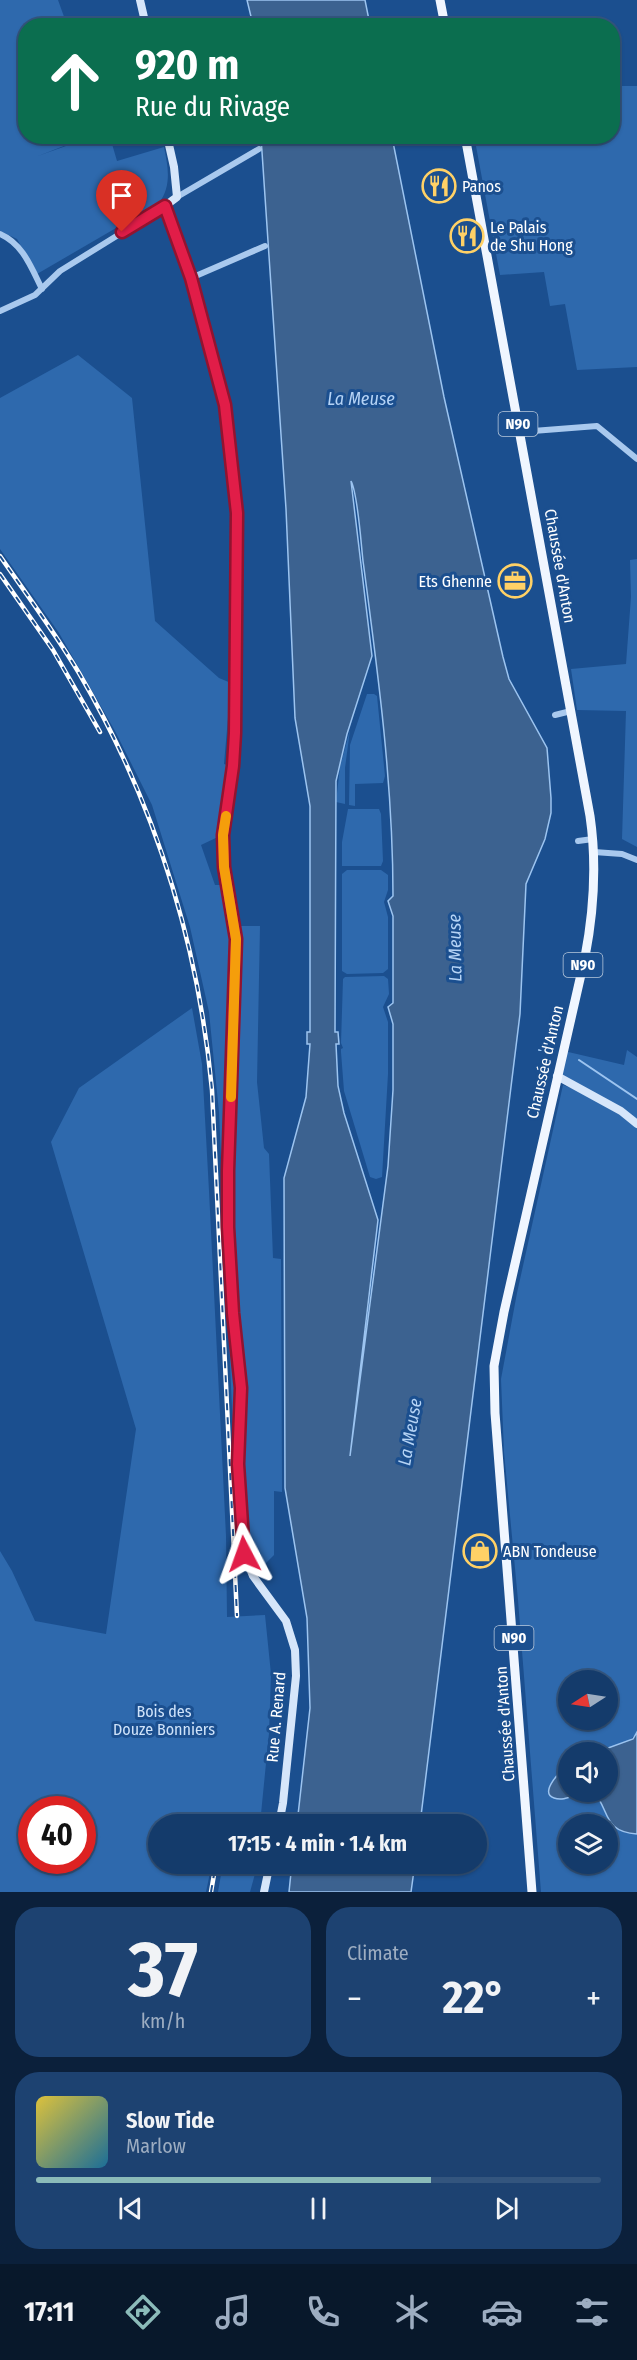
<!DOCTYPE html>
<meta charset="utf-8">
<style>
body{margin:0;font-family:"Fira Sans Condensed",sans-serif;background:#1d4271;color:#f1f3f6;height:100vh;display:flex;flex-direction:column;font-size:22px;white-space:nowrap}
*{box-sizing:border-box;margin:0}
p{font-size:20px;color:#9dadc1}
.icon{flex:none;width:33px;height:33px;fill:none;stroke:currentColor;stroke-width:2;stroke-linecap:round;stroke-linejoin:round}
.map{position:relative;height:1892px;overflow:hidden}
.side{display:flex;flex-direction:column;gap:15px;padding:15px;background:#0b203b;flex:1}
.side>*{flex:none}
.hud{position:absolute;left:18px;top:18px;width:602px;height:126px;border-radius:24px;box-shadow:0 2px 4px #0004,0 0 0 2px #33557e;background:#0b6e4f;color:#fff;overflow:hidden}
.needle{width:39px;rotate:258deg}
.tools{position:absolute;left:558px;top:1670px;display:grid;gap:12px}
.tools a{display:grid;place-items:center;width:60px;height:60px;border-radius:50%;background:#143b6b;box-shadow:0 2px 4px #0004,0 0 0 2px #33557e;font-size:30px}
.speed{position:absolute;left:18px;top:1796px;display:flex;gap:12px;font-size:30px;font-weight:700;text-align:center}
.speed>*{display:grid;place-content:center;width:78px;height:78px;border-radius:50%;background:#143b6b;box-shadow:0 2px 4px #0004,0 0 0 2px #33557e;line-height:1}
.speed .limit{border:9px solid #d22;background:#fff;color:#111}
.pin{position:absolute;display:grid;place-items:center;width:51px;height:51px;color:#fff;margin:-62px -26px;border-radius:50% 50% 50% 0;rotate:-45deg;box-shadow:0 0 6px #0007}
.pin .icon{rotate:45deg}
.me{position:absolute;width:66px;margin:-33px;rotate:356deg;stroke-linejoin:round;filter:drop-shadow(0 0 4px #0008)}
.turn{display:flex;align-items:center;gap:21px;height:126px;padding:0 18px;font-size:27px}
.turn .icon{width:78px;height:78px;stroke-width:2.5}
.turn b{display:block;font-size:42px;line-height:51px}
.big{font-size:45px;font-weight:700;line-height:1.1}
.side .tile{flex:1;display:flex;flex-direction:column;justify-content:center;gap:9px;min-width:0;padding:0 21px;border-radius:24px;background:#1d4271}
.side .dial{align-items:center;gap:0}
.dial b{font-size:78px;line-height:1}
.song{display:flex;align-items:center;gap:18px}
.cover{width:72px;height:72px;border-radius:9px;background:linear-gradient(135deg,hsl(50 70% 55%),hsl(200 70% 35%))}
.played{height:6px;border-radius:3px;background:linear-gradient(90deg,#8bbbb9 70%,#33557e 70%)}
.keys{display:flex;justify-content:space-around;direction:ltr}
.heat{display:flex;justify-content:space-between;align-items:center;font-size:33px;direction:ltr}
.side .tiles{flex:1;display:grid;gap:15px;grid-template-columns:1fr 1fr}
.tile:last-child{grid-column:span 2}
.trip{position:absolute;left:148px;top:1814px;width:339px;height:60px;border-radius:30px;background:#143b6b;box-shadow:0 2px 4px #0004,0 0 0 2px #33557e;font-weight:700;line-height:60px;text-align:center}
.dock{display:flex;height:96px;justify-content:space-around;align-items:center;background:#08182b;color:#9dadc1}
.dock .icon{width:42px;height:42px}
.dock .current{color:#8bbbb9}
.dock b{font-size:27px;color:#f1f3f6}
.map>svg:first-child{display:block}
.green{fill:#2e69ad;fill-rule:evenodd}
.water{fill:#3c6290;stroke:#9cc4f0;stroke-width:1.5;fill-rule:evenodd}
.lines{fill:none;stroke-linecap:round;stroke-linejoin:round}
.stream{stroke:#9cc4f0;stroke-width:2}
.street{stroke:#a9c9ee;stroke-width:6}
.secondary{stroke:#d6e6fa;stroke-width:8}
.primary{stroke:#f0f6ff;stroke-width:9}
.rail-casing{stroke:#fff;stroke-width:4.5}
.rail{stroke:#1b4f8f;stroke-width:2;stroke-dasharray:7;stroke-linecap:butt}
.route-casing{stroke:#92132f;stroke-width:15}
.route{stroke:#e11d48;stroke-width:10}
.slow{stroke:#f59e0b;stroke-width:10}
.labels{text-anchor:middle;dominant-baseline:central;stroke-width:6;stroke-linejoin:round;paint-order:stroke}
.shield{fill:#1b4f8f;stroke:#bbcadd;stroke-width:1.5}
.shield-label{font-size:15px;font-weight:bold;fill:#fff}
.poi-label{font-size:16px;fill:#fff;stroke:#1b4f8f;text-anchor:start}
.street-label{font-size:16px;fill:#fff;stroke:#1b4f8f}
.park-label{font-size:16px;fill:#cfe3fa;stroke:#1b4f8f}
.water-label{font-size:18px;font-style:italic;fill:#b5d3f5;stroke:#1b4f8f}
</style>
<div class="map">
<svg width="637" height="1892" viewBox="0 0 637 1892">
<rect width="100%" height="100%" fill="#1b4f8f"/>
<path class="green" d="M0,0H58L67,25L26,26V136L87,137L38,156L91,137H110L117,161L164,147C168,167 172,185 159,203L37,274L17,239L0,231Z
M612,86H637V367L577,370L565,304L550,306L544,272L500,275L476,146L534,141V137L612,136Z
M78,355L132,398L155,621L219,678L231,683L224,764L230,766L220,836L201,845L215,885H226L234,926H260L257,1082L264,1148L269,1154L273,1258L281,1259L282,1492L274,1491V1555L253,1576L239,1569L219,1112L209,1012L190,927L152,805L115,731L59,633L0,549V398Z
M637,559V847L622,839L626,711L577,710L571,669L626,664L631,597L630,560Z
M367,694H374L377,696L385,776L383,783L355,784V806L349,805L350,745Z
M350,730L345,768V804L336,802L340,767Z
M348,809H379L381,814L383,861L381,866H342V842Z
M347,870H381L388,875V890L384,902L388,917V969L383,973L347,974L342,971V874Z
M384,976L388,979L389,994L383,1007L388,1022V1074L382,1177L376,1179L370,1177L344,1091L341,1052V1049L343,1048L341,1043L343,979L345,977Z
M192,1008L202,1064L209,1191L226,1536L227,1617L265,1615L271,1674L269,1733L260,1824H159V1863H212L206,1892H0V1551L12,1571L35,1621L106,1634L136,1429L51,1142L79,1088ZM32,1809H82V1860H32Z
M627,1050L637,1057V1732C626,1751 588,1752 568,1752V1765L556,1776L549,1790L594,1792C609,1810 604,1832 637,1834V1892H541L518,1600L504,1452L501,1379L517,1293L563,1085L583,1092L557,1076L564,1051L624,1065ZM568,1680H608V1719H568ZM568,1824H608V1863H568Z
M223,1863H258L250,1892H218Z"/>
<path class="water" d="M247,0H365L370,25H253Z
M261,137H392L444,397L503,657L509,679L547,748L551,798V813L545,839L526,884L520,1014L420,1824H297L310,1708L307,1618L285,1488L284,1178L306,1097L310,1044H307V1032H310V806L295,718L286,509ZM351,481C358,494 361,544 363,561C378,673 393,784 393,896L388,901L393,916V1003L388,1007L393,1024V1090L388,1166L350,1456L378,1220L344,1113L338,1086L336,1044H339L338,1032H335L336,781L347,734L372,656Z
M637,1732V1834C603,1832 610,1811 594,1792L592,1794C579,1788 568,1803 554,1798C538,1793 562,1769 568,1765V1791H608V1752H597L633,1739Z
M292,1863H415L411,1892H289Z"/>
<g class="lines">
<path class="stream" d="M539,1050H554
M579,1060L637,1099"/>
<path class="street" d="M177,197L259,149
M0,234C23,244 31,267 42,289
M191,278L265,246
M0,311L35,295L60,271L165,206
M520,432L597,426L637,459
M555,715L571,711
M578,841L593,839
M594,852L622,854L637,860"/>
<path class="secondary" d="M140,0L146,26
M167,136L174,167L177,197L165,206L191,278L225,405L233,461L237,513L238,574L235,733L233,767L223,835L224,867L236,939L228,1171V1227L233,1313L241,1388L238,1464L244,1554L253,1576L286,1621L295,1650L296,1676L283,1803L279,1824
M557,1076L621,1111L637,1124
M264,1892L270,1863"/>
<path class="primary" d="M440,0L445,26
M465,136L590,816C597,864 594,910 585,957L504,1312L494,1366L495,1413L532,1892"/>
<g class="rail-casing">
<path id="rail" d="M0,556C27,595 55,633 79,673C155,803 198,941 212,1090L237,1616
M0,574L53,650L100,732
M211,1892L216,1863"/>
</g>
<use href="#rail" class="rail"/>
</g>
<g class="lines">
<g class="route-casing">
<path id="route" d="M122,232L165,206L191,278L225,405L237,513L235,733L233,766L223,835L224,867L236,939L228,1171V1227L233,1313L241,1388L238,1464L244,1554"/>
</g>
<use href="#route" class="route"/>
<path class="slow" d="M226,816L223,835L224,867L236,939L231,1097"/>
</g>
<defs>
<g id="restaurant-ring" transform="scale(1.725)"><circle r="9.5" fill="#1b4f8f" stroke="#ffd166" stroke-width="1.5"/><path d="M-5-6h1v4h1v-4h1v4h1v-4h1v5L-1.5 .5V6h-2V.5L-5-1ZM5-6V6H3V1.5H1.5Q1.5-4 5-6Z" fill="#ffd166"/></g>
<g id="office-ring" transform="scale(1.725)"><circle r="9.5" fill="#1b4f8f" stroke="#ffd166" stroke-width="1.5"/><path d="M-6-3h4V-5.5h4V-3h4V5H-6ZM-1-4.5V-3h2v-1.5ZM-6 0V1H6V0Z" fill="#ffd166"/></g>
<g id="shop-ring" transform="scale(1.725)"><circle r="9.5" fill="#1b4f8f" stroke="#ffd166" stroke-width="1.5"/><path d="M-5-2.5h2.3a2.7 3.5 0 0 1 5.4 0H5L5.5 6h-11ZM-1.5-2.5h3a1.5 2.3 0 0 0-3 0Z" fill="#ffd166"/></g>
</defs>
<g fill-rule="evenodd">
<use href="#restaurant-ring" x="439" y="186"/>
<use href="#restaurant-ring" x="467" y="236"/>
<use href="#office-ring" x="515" y="581"/>
<use href="#shop-ring" x="480" y="1551"/>
</g>
<g class="labels">
<g class="shield">
<rect x="498.5" y="412" width="39" height="24" rx="4.5"/>
<rect x="563.5" y="953" width="39" height="24" rx="4.5"/>
<rect x="494.5" y="1626" width="39" height="24" rx="4.5"/>
</g>
<g class="shield-label">
<text x="518" y="424">N90</text>
<text x="583" y="965">N90</text>
<text x="514" y="1638">N90</text>
</g>
<g class="poi-label">
<text x="462" y="186">Panos</text>
<text x="490" y="227">Le Palais<tspan x="490" dy="18">de Shu Hong</tspan></text>
<text x="492" y="581" text-anchor="end">Ets Ghenne</text>
<text x="503" y="1551">ABN Tondeuse</text>
</g>
<g class="street-label">
<text transform="translate(560 566) rotate(80)">Chaussée d'Anton</text>
<text transform="translate(545 1062) rotate(-77)">Chaussée d'Anton</text>
<text transform="translate(276 1717) rotate(-85)">Rue A. Renard</text>
<text transform="translate(505 1724) rotate(-94)">Chaussée d'Anton</text>
</g>
<g class="park-label">
<text x="164" y="1711">Bois des<tspan x="164" dy="18">Douze Bonniers</tspan></text>
</g>
<g class="water-label">
<text x="361" y="399">La Meuse</text>
<text transform="translate(455 948) rotate(-91)">La Meuse</text>
<text transform="translate(410 1432) rotate(-80)">La Meuse</text>
</g>
</g>
</svg>
<div class="tools">
<a><svg class="needle" viewBox="-14 -14 28 28"><path d="M0-13l5 13h-10z" fill="#e53935"/><path d="M0 13l5-13h-10z" fill="#9dadc1"/></svg></a>
<a><svg class="icon" aria-label="sound" viewBox="0 0 24 24"><path d="M4 9h4l5-4v14l-5-4H4zM17 9q2 3 0 6"/></svg></a>
<a><svg class="icon" aria-label="layers" viewBox="0 0 24 24"><path d="M12 4l9 5-9 5-9-5zM3 14l9 5 9-5"/></svg></a>
</div>
<div class="speed"><div class="limit">40</div></div>
<div class="pin" style="left:122px;top:232px;background:#d93025"><svg class="icon" aria-label="arrive" viewBox="0 0 24 24"><path d="M6 21V4h12l-3 4 3 4H6"/></svg></div>
<svg class="me" style="left:244px;top:1554px" viewBox="-20 -20 40 40"><path d="M0-17L14 15 0 8-14 15z" fill="#e11d48" stroke="#fff" stroke-width="4"/></svg>
<div class="trip">17:15 · 4 min · 1.4 km</div>
<div class="hud">
<div class="turn"><svg class="icon" aria-label="ahead" viewBox="0 0 24 24"><path d="M12 20V5M6 11l6-6 6 6"/></svg><div><b>920 m</b>Rue du Rivage</div></div>
</div>
</div>
<section class="side">
<div class="tiles">
<div class="tile dial"><b>37</b><p>km/h</p></div>
<div class="tile"><p>Climate</p>
<div class="heat"><a>−</a><b class="big">22°</b><a>+</a></div>
</div>
<div class="tile">
<div class="song"><i class="cover"></i><div><b>Slow Tide</b><p>Marlow</p></div></div>
<div class="played"></div>
<div class="keys"><svg class="icon" aria-label="previous" viewBox="0 0 24 24"><path d="M18 5L8 12l10 7zM5 5v14"/></svg><svg class="icon" aria-label="pause" viewBox="0 0 24 24"><path d="M8 5v14M16 5v14"/></svg><svg class="icon" aria-label="next" viewBox="0 0 24 24"><path d="M6 5l10 7-10 7zM19 5v14"/></svg></div>
</div>
</div>
</section>
<nav class="dock">
<b>17:11</b>
<svg class="icon current" aria-label="directions" viewBox="0 0 24 24"><path d="M12 3l9 9-9 9-9-9zM9 14v-3h6M13 9l2 2-2 2"/></svg>
<svg class="icon" aria-label="music" viewBox="0 0 24 24"><path d="M9 18V5l10-2v13"/><circle cx="6" cy="18" r="3"/><circle cx="16" cy="16" r="3"/></svg>
<svg class="icon" aria-label="phone" viewBox="0 0 24 24"><path d="M5 4h4l2 5-3 2q2 4 5 5l2-3 5 2v4C11 20 4 13 5 4z"/></svg>
<svg class="icon" aria-label="climate" viewBox="0 0 24 24"><path d="M12 3v18M4 7l16 10M4 17L20 7"/></svg>
<svg class="icon" aria-label="car" viewBox="0 0 24 24"><path d="M5 17H2v-5l4-1 3-4h7l3 4 3 1v5h-3M9 17h6M6 11h13"/><circle cx="7" cy="17" r="2"/><circle cx="17" cy="17" r="2"/></svg>
<svg class="icon" aria-label="filters" viewBox="0 0 24 24"><path d="M4 7h16M4 17h16"/><circle cx="9" cy="7" r="2"/><circle cx="15" cy="17" r="2"/></svg>
</nav>
